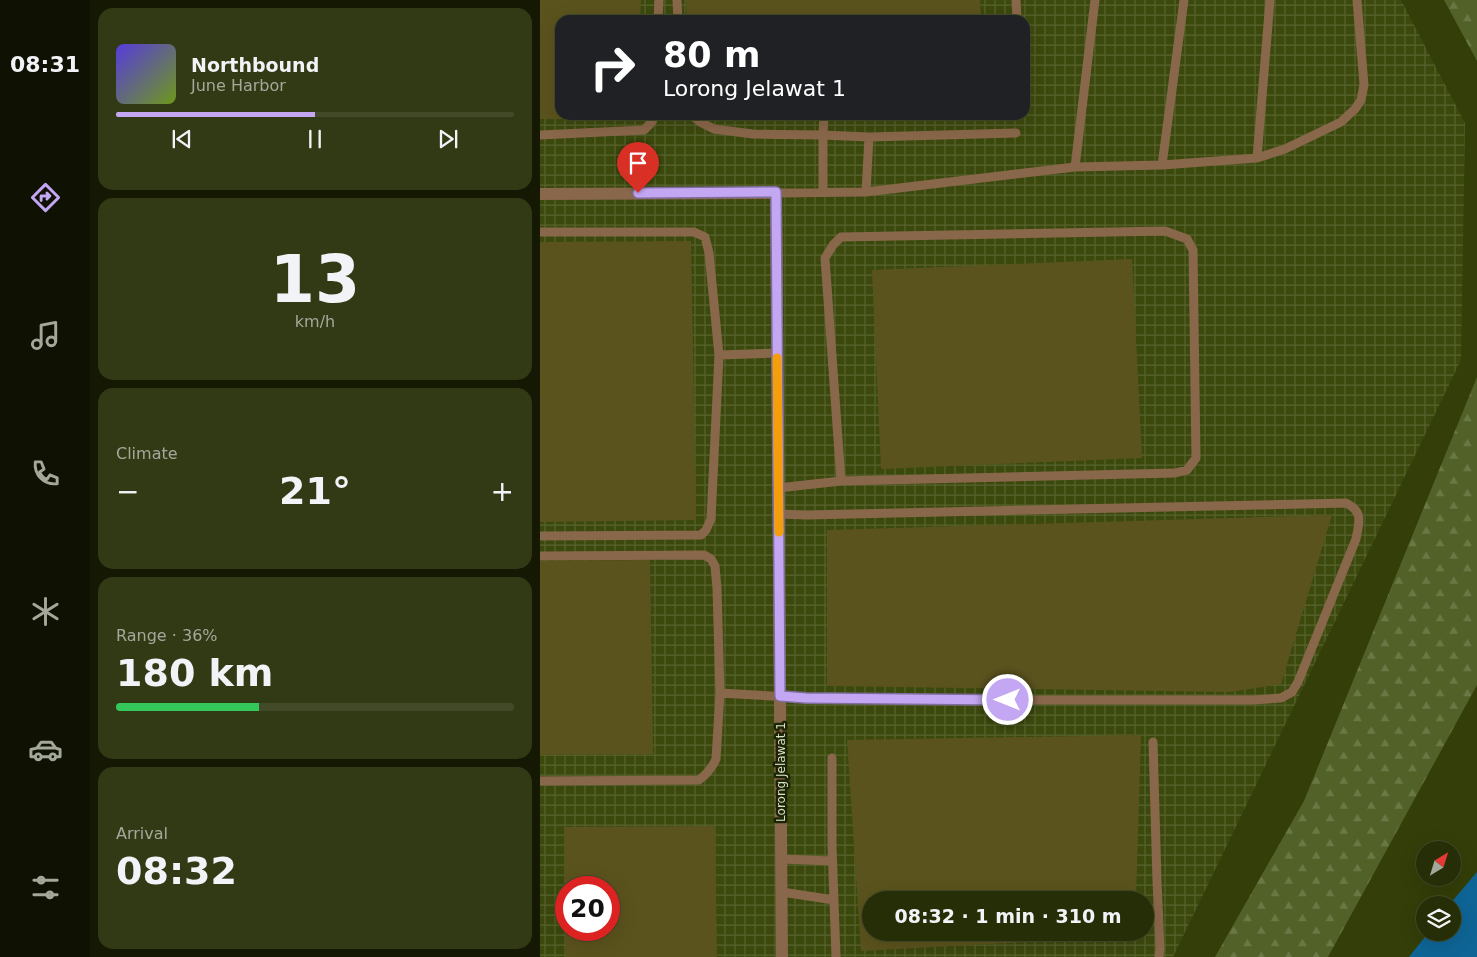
<!DOCTYPE html>
<meta charset="utf-8">
<style>
body{margin:0;font-family:"DejaVu Sans",sans-serif;background:#323a15;color:#f1f3f6;height:100vh;display:flex;flex-direction:column;font-size:19px;white-space:nowrap}
*{box-sizing:border-box;margin:0}
p{font-size:16px;color:#a4a89b}
.icon{flex:none;width:28px;height:28px;fill:none;stroke:currentColor;stroke-width:2;stroke-linecap:round;stroke-linejoin:round}
.map{position:relative;flex:1;overflow:hidden}
.sheet{display:flex;flex-direction:column;gap:8px;padding:8px;background:#151904;width:450px}
.sheet>*{flex:none}
.guide{position:absolute;left:15px;top:15px;width:475px;height:105px;border-radius:15px;box-shadow:0 5px 20px #0002,0 0 0 1px #424a28;background:#202124;color:#fff;overflow:hidden}
.needle{width:32px;rotate:38deg}
.fabs{position:absolute;left:876px;top:841px;display:grid;gap:10px}
.fabs a{display:grid;place-items:center;width:45px;height:45px;border-radius:50%;background:#262e07;box-shadow:0 5px 20px #0002,0 0 0 1px #424a28;font-size:25px}
.speed{position:absolute;left:15px;top:876px;display:flex;gap:10px;font-size:25px;font-weight:700;text-align:center}
.speed>*{display:grid;place-content:center;width:65px;height:65px;border-radius:50%;background:#262e07;box-shadow:0 5px 20px #0002,0 0 0 1px #424a28;line-height:1}
.speed .limit{border:8px solid #d22;background:#fff;color:#111}
.pin{position:absolute;display:grid;place-items:center;width:42px;height:42px;color:#fff;margin:-51px -21px;border-radius:50% 50% 50% 0;rotate:-45deg;box-shadow:0 0 5px #0007}
.pin .icon{rotate:45deg}
.me{position:absolute;width:55px;margin:-28px;rotate:270deg;stroke-linejoin:round;filter:drop-shadow(0 0 4px #0008)}
.turn{display:flex;align-items:center;gap:18px;height:105px;padding:0 25px;font-size:22px}
.turn .icon{width:65px;height:65px;stroke-width:2.5}
.turn b{display:block;font-size:35px;line-height:42px}
.big{font-size:38px;font-weight:800;line-height:1.1}
.sheet .tile{flex:1;display:flex;flex-direction:column;justify-content:center;gap:8px;min-width:0;padding:0 18px;border-radius:15px;background:#323a15}
.sheet .dial{align-items:center;gap:0}
.dial b{font-size:65px;line-height:1}
.song{display:flex;align-items:center;gap:15px}
.cover{width:60px;height:60px;border-radius:8px;background:linear-gradient(135deg,hsl(250 70% 55%),hsl(80 70% 35%))}
.played{height:5px;border-radius:2px;background:linear-gradient(90deg,#c3a7f2 50%,#424a28 50%)}
.keys{display:flex;justify-content:space-around;direction:ltr}
.heat{display:flex;justify-content:space-between;align-items:center;font-size:28px;direction:ltr}
.charge{height:8px;border-radius:4px;background:linear-gradient(90deg,#34c759 36%,#424a28 0)}
.trip{position:absolute;left:322px;top:891px;width:292px;height:50px;border-radius:25px;background:#262e07;box-shadow:0 5px 20px #0002,0 0 0 1px #424a28;font-weight:800;line-height:50px;text-align:center}
main{display:flex;flex:1;min-height:0}
.tab-bar{display:flex;flex-direction:column;width:90px;justify-content:space-around;align-items:center;background:#0f1203;color:#a4a89b}
.tab-bar .icon{width:35px;height:35px}
.tab-bar .current{color:#c3a7f2}
.tab-bar b{font-size:22px;color:#f1f3f6}
.map>svg:first-child{display:block}
.industrial{fill:url(#industrial-grid);fill-rule:evenodd}
.forest{fill:url(#forest-firs)}
.water{fill:#0e6596}
.building{fill:#5b531d}
.lines{fill:none;stroke-linecap:round;stroke-linejoin:round}
.service{stroke:#89674a;stroke-width:9}
.minor{stroke:#89674a;stroke-width:12}
.route-casing{stroke:#7f6d9d;stroke-width:12}
.route{stroke:#c3a7f2;stroke-width:9}
.slow{stroke:#f59e0b;stroke-width:9}
.labels{text-anchor:middle;dominant-baseline:central;stroke-width:5;stroke-linejoin:round;paint-order:stroke}
.street-label{font-size:12px;fill:#d8e3c1;stroke:#1d2307}
</style>
<main>
<nav class="tab-bar">
<b>08:31</b>
<svg class="icon current" aria-label="directions" viewBox="0 0 24 24"><path d="M12 3l9 9-9 9-9-9zM9 14v-3h6M13 9l2 2-2 2"/></svg>
<svg class="icon" aria-label="music" viewBox="0 0 24 24"><path d="M9 18V5l10-2v13"/><circle cx="6" cy="18" r="3"/><circle cx="16" cy="16" r="3"/></svg>
<svg class="icon" aria-label="phone" viewBox="0 0 24 24"><path d="M5 4h4l2 5-3 2q2 4 5 5l2-3 5 2v4C11 20 4 13 5 4z"/></svg>
<svg class="icon" aria-label="climate" viewBox="0 0 24 24"><path d="M12 3v18M4 7l16 10M4 17L20 7"/></svg>
<svg class="icon" aria-label="car" viewBox="0 0 24 24"><path d="M5 17H2v-5l4-1 3-4h7l3 4 3 1v5h-3M9 17h6M6 11h13"/><circle cx="7" cy="17" r="2"/><circle cx="17" cy="17" r="2"/></svg>
<svg class="icon" aria-label="filters" viewBox="0 0 24 24"><path d="M4 7h16M4 17h16"/><circle cx="9" cy="7" r="2"/><circle cx="15" cy="17" r="2"/></svg>
</nav>
<section class="sheet">
<div class="tile">
<div class="song"><i class="cover"></i><div><b>Northbound</b><p>June Harbor</p></div></div>
<div class="played"></div>
<div class="keys"><svg class="icon" aria-label="previous" viewBox="0 0 24 24"><path d="M18 5L8 12l10 7zM5 5v14"/></svg><svg class="icon" aria-label="pause" viewBox="0 0 24 24"><path d="M8 5v14M16 5v14"/></svg><svg class="icon" aria-label="next" viewBox="0 0 24 24"><path d="M6 5l10 7-10 7zM19 5v14"/></svg></div>
</div>
<div class="tile dial"><b>13</b><p>km/h</p></div>
<div class="tile"><p>Climate</p>
<div class="heat"><a>−</a><b class="big">21°</b><a>+</a></div>
</div>
<div class="tile"><p>Range · 36%</p><b class="big">180 km</b><div class="charge"></div></div>
<div class="tile"><p>Arrival</p><b class="big">08:32</b></div>
</section>
<div class="map">
<svg width="937" height="957" viewBox="0 0 937 957">
<defs>
<pattern id="industrial-grid" width="8" height="8" patternUnits="userSpaceOnUse" patternTransform="scale(1.25)"><rect width="8" height="8" fill="#3c490d"/><path d="M0 4h8M4 0v8" fill="none" stroke="#57632e"/></pattern>
<pattern id="forest-firs" width="22" height="20" patternUnits="userSpaceOnUse" patternTransform="scale(1.25)"><rect width="22" height="20" fill="#526127"/><path d="M5 1l3.5 6h-7zM16 11l3.5 6h-7z" fill="#6a7845"/></pattern>
</defs>
<rect width="100%" height="100%" fill="#333e09"/>
<path class="industrial" d="M0,0H861L925,123L921,360L633,957H0ZM20,20H485V115H20ZM26,888H69V930H26ZM331,900H606V932H331Z"/>
<path class="forest" d="M904,0H937V61Z
M937,377V685L788,957H675L764,801Z"/>
<path class="water" d="M937,872V957H869L888,933L912,932V905H909Z"/>
<path class="building" d="M0,0H101L100,20H20V115H99V120L0,119Z
M146,0H440L441,20H147Z
M151,241L156,520L0,522V242Z
M592,259L602,458L341,469L332,270Z
M792,515L741,684L690,692L287,686V530Z
M110,560L113,754L0,755V561Z
M601,735L596,900H331V932H595V936L321,951L307,740Z
M175,826L177,957H26L25,930H69V888H25L24,827Z"/>
<g class="lines">
<path class="service" d="M137,0L138,20
M476,0L477,20
M118,20L119,0
M152,115L160,122L174,129L213,134L283,135V192
M284,115L283,135L329,137L476,133
M0,135L104,130L112,122L115,115
M717,158L730,0
M622,165L644,0
M535,167L555,0
M326,192L329,137
M236,193L326,192L535,167L622,165L717,158L745,149L801,122L815,109L821,100L824,85L817,0
M0,232H154L165,237L169,253L179,355
M238,488L301,481L635,473L647,470L656,458L653,250L647,239L625,231L301,237L293,245L285,258L301,481
M0,536L161,535L166,530L171,519L179,355L237,353
M0,556L164,555L171,559L175,566L177,588L180,693
M613,742L617,881L620,949L619,957
M292,758V846L296,957
M0,781L159,780C167,774 172,768 176,759L180,693L266,698L393,700H713L741,698L752,692L758,682L816,539C819,522 824,512 806,503L267,515L238,514
M241,859L292,861
M242,892L294,900"/>
<path class="minor" d="M0,194L236,193L242,957"/>
</g>
<g class="lines">
<g class="route-casing">
<path id="route" d="M98,193L236,192L240,696L266,698L468,700"/>
</g>
<use href="#route" class="route"/>
<path class="slow" d="M237,358L239,532"/>
</g>
<g class="labels">
<g class="street-label">
<text transform="translate(241 772) rotate(-90)">Lorong Jelawat 1</text>
</g>
</g>
</svg>
<div class="fabs">
<a><svg class="needle" viewBox="-14 -14 28 28"><path d="M0-13l5 13h-10z" fill="#e53935"/><path d="M0 13l5-13h-10z" fill="#a4a89b"/></svg></a>
<a><svg class="icon" aria-label="layers" viewBox="0 0 24 24"><path d="M12 4l9 5-9 5-9-5zM3 14l9 5 9-5"/></svg></a>
</div>
<div class="speed"><div class="limit">20</div></div>
<div class="pin" style="left:98px;top:193px;background:#d93025"><svg class="icon" aria-label="arrive" viewBox="0 0 24 24"><path d="M6 21V4h12l-3 4 3 4H6"/></svg></div>
<svg class="me" style="left:468px;top:700px" viewBox="-20 -20 40 40"><circle r="17" fill="#c3a7f2" stroke="#fff" stroke-width="3"/><path d="M0-11L8 9 0 5-8 9z" fill="#fff"/></svg>
<div class="trip">08:32 · 1 min · 310 m</div>
<div class="guide">
<div class="turn"><svg class="icon" aria-label="right" viewBox="0 0 24 24"><path d="M7 20v-9h11M14 6l5 5-5 5"/></svg><div><b>80 m</b>Lorong Jelawat 1</div></div>
</div>
</div>
</main>
